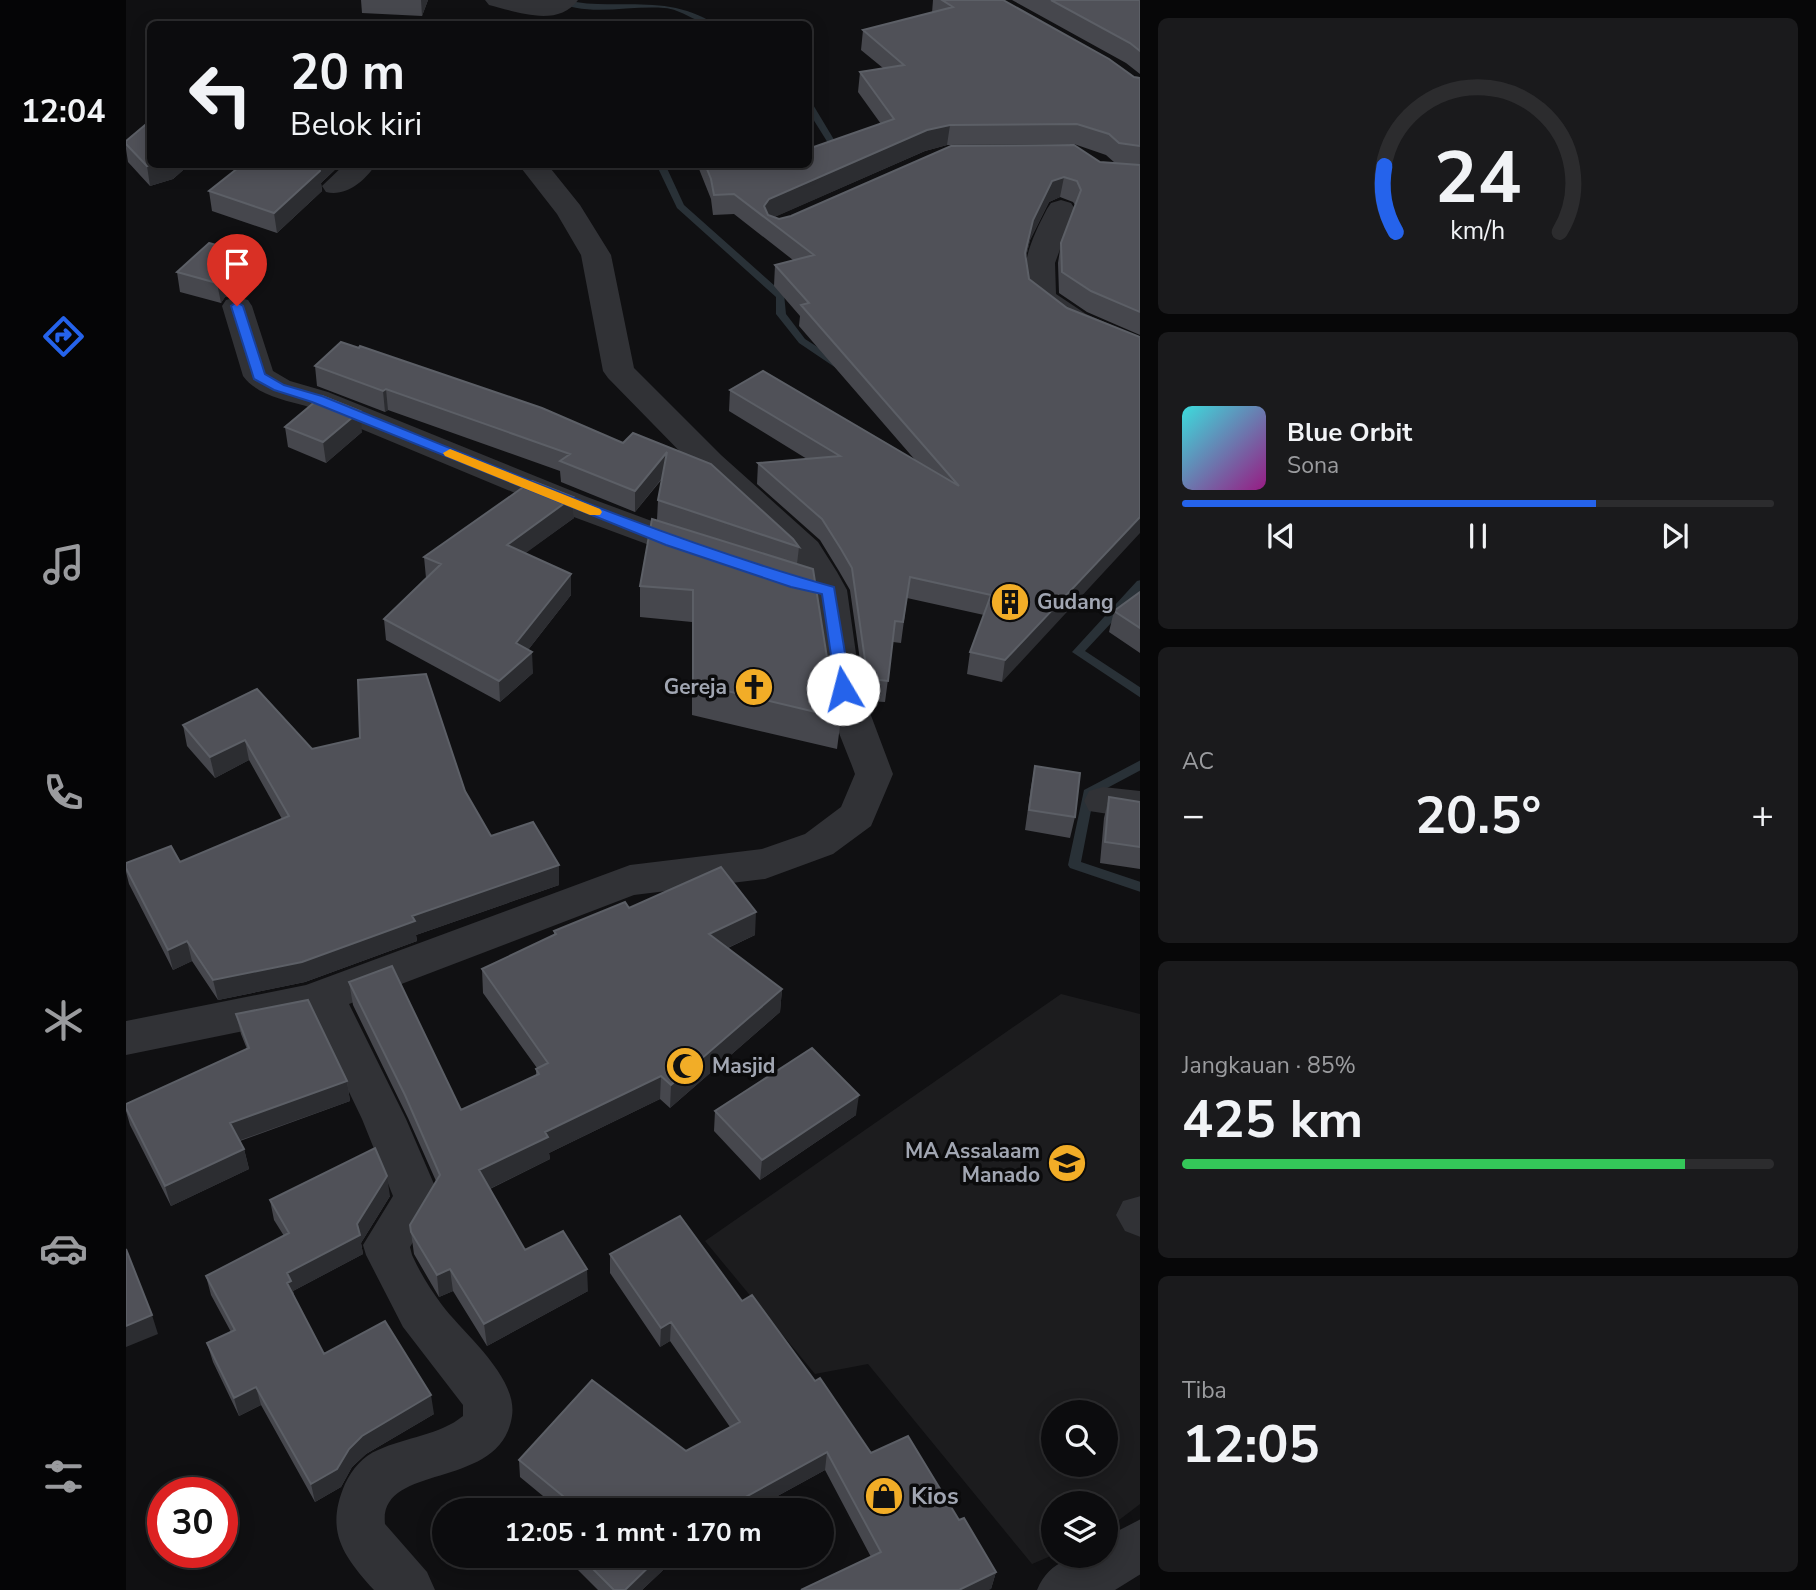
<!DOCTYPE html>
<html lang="id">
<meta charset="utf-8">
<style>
body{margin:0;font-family:"Nunito Sans",sans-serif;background:#1a1a1c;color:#f1f3f6;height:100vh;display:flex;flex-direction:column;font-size:26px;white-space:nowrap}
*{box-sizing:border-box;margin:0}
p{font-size:23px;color:#9a9b9e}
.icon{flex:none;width:38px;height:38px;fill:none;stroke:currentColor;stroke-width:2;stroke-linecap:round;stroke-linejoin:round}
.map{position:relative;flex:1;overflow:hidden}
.sheet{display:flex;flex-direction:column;gap:18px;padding:18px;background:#070708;width:676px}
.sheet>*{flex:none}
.top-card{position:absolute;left:21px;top:21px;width:665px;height:147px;border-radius:10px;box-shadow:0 4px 18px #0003,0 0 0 2px #2c2c2e;background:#0c0c0e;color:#f1f3f6;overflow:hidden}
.fabs{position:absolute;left:915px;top:1400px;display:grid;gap:14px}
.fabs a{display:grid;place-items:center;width:77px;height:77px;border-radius:50%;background:#0c0c0e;box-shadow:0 4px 18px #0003,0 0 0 2px #2c2c2e;font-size:35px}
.speed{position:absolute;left:21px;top:1477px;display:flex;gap:14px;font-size:35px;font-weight:700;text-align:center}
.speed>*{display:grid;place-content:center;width:91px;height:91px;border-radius:50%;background:#0c0c0e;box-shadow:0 4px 18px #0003,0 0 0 2px #2c2c2e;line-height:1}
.speed .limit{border:10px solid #d22;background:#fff;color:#111}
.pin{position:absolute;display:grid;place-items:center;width:60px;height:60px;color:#fff;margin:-72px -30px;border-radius:50% 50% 50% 0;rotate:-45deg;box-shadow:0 0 7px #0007}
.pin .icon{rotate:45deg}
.me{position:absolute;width:77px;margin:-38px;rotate:352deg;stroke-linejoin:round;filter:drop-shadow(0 0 5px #0008)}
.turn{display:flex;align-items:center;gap:24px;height:147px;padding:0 28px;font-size:32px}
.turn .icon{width:91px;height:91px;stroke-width:2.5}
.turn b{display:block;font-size:49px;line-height:60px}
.big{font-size:52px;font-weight:700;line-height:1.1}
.sheet .card{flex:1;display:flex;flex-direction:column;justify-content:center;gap:10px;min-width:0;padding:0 24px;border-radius:10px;background:#1a1a1c}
.sheet .dial{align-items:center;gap:0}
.dial svg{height:182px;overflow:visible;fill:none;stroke:#2c2c2e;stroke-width:7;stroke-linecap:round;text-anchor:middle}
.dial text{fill:#f1f3f6;stroke:none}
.song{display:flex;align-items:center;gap:21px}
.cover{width:84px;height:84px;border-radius:10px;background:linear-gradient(135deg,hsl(180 70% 55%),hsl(310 70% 35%))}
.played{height:7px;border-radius:4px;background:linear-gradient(90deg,#2563eb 70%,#2c2c2e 70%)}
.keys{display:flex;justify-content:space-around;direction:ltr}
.heat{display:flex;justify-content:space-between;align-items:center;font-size:38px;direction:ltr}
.charge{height:10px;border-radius:5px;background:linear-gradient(90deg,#34c759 85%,#2c2c2e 0)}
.trip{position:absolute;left:306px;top:1498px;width:402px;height:70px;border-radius:35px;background:#0c0c0e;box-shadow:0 4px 18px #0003,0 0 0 2px #2c2c2e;font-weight:700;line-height:70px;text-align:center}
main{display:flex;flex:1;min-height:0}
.dock{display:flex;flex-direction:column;width:126px;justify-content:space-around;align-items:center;background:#050506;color:#9a9b9e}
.dock .icon{width:49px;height:49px}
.dock .on{color:#2563eb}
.dock b{font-size:32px;color:#f1f3f6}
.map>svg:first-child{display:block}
.built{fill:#1c1c1e;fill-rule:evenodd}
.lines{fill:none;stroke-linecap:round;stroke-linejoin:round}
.stream{fill:#293137;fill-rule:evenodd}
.minor{fill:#313236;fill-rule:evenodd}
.wall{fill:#46474d;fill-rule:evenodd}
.shaded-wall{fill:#2c2d31}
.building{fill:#505158;stroke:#5c5f66;stroke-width:2}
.route{fill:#2563eb;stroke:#184099;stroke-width:2}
.slow{fill:#f59e0b}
.labels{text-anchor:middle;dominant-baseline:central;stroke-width:7;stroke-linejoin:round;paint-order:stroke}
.poi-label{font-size:21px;font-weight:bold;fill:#a1a6b2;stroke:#0b0b0c;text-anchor:start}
.near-poi-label{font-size:24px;font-weight:bold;fill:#a1a6b2;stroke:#0b0b0c;text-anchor:start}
</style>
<main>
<nav class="dock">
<b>12:04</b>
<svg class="icon on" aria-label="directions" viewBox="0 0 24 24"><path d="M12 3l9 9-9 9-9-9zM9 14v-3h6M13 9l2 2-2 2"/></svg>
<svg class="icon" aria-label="music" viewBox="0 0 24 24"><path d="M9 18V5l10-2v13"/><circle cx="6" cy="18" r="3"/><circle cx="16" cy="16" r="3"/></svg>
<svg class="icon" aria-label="phone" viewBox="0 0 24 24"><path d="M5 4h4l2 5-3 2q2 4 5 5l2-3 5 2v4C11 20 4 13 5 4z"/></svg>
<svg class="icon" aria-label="climate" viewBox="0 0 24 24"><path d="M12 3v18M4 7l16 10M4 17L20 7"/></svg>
<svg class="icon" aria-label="car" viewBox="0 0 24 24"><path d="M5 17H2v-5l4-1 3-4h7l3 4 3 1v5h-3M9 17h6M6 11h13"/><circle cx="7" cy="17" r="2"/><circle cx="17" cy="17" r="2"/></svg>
<svg class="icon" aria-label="filters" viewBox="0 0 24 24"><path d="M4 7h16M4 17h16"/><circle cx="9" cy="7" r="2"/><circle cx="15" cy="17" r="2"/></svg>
</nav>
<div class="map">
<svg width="1015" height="1590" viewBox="0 0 1015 1590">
<rect width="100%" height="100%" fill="#101012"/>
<path class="built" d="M935,994L1014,1014V1504L980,1530V1503H928L927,1555L906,1564L742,1364L689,1374L579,1241ZM928,1412H980V1465H928Z"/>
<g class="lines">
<path class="stream" d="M428,0C443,0 457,4 472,4C515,5 552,0 589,24C573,26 557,9 538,8C503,5 459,18 428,0Z
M682,101L686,103L710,143L707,156L682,162V156L700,152L702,143L682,111Z
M530,164H539L558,205L658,294L660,314L679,339L718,364V368H710L673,343L650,314V297L551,208Z
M1015,580V591L959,651L1015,688V698L946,652L1011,581Z
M1015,760V770L968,795L955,862L1015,882V892L944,868L942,865L958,790Z"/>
<path class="minor" d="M359,0H452C432,28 391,12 363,5Z
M219,164H250C239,181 220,197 200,192L196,186Z
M392,164H421L454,205L485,255L508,368L595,455L692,542L711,572L721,590L735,689L767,774L745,826L707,854L639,879L508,895L223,1004L280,1119L314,1198L284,1247L286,1255C294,1273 305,1290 316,1305C337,1333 392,1377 386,1416C375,1492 252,1461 259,1524L301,1572L309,1590H248C216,1555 199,1530 219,1484C226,1469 237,1456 252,1450C280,1437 314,1435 337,1416V1405L277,1327L240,1255L237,1245L267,1196L236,1119L187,1017L0,1055V1021L180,985L504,865L636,849L679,834L715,807L729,774C719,746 705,717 698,687C688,639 696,602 668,558L571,469L482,378L477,371L455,255L431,214Z
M935,200L945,203L949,209L929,263L930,294L960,314L1015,338V359L938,326L901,298C893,265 906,238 921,209L925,203Z
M111,297L122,300L126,306L147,371L164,381L202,392L461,497L585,543L590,551L585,559L573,562L561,559L437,513L180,406C158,400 131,395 117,376L96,306L100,300Z
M977,787L1015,791V819L963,811L958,801L963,791Z
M1015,1196V1237L999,1231L990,1215L997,1201Z
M1015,1519V1574L989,1590H911C925,1558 948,1556 980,1556V1537Z"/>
</g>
<path class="wall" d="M235,0H302L296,16L236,13Z
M807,0H877L1008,77L1014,78V335L961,312L933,293L932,263L935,243L949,205L947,202L934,197L923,202L904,240L900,257L903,279L941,308L1014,337L876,682L841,674L844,652L858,615L781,598L775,643L767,642L759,702L742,701L738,688L724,590L713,571L694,540L631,484L632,463L681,459L603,411L604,390L790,461L673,326L674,316L648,286L649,265L667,260L608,214L587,215L585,199L571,164H682L755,124L732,92L734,72L757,68L735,50L737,30L806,13ZM948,144L980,155L989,163L974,162L653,219L648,217L799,151L821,145Z
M886,0H1014V74L1000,63Z
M0,141L24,164H64L47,179L24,186L2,162L0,149Z
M117,164H215L195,183L196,191L151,233L86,211L83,191Z
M51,272L130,276L109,295L99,297L95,303L54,292Z
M189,366L416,408L673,547L671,564L702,664L700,679L715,718L711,749L566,715V622L514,617V586L531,520L532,500L536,479L509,512L435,482L434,471L262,410L259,412L191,386Z
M159,427L236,432L200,463L162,447Z
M447,497L448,518L399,553L445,595L402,650L407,673L374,702L260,640L258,619L300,578L298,557Z
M1014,592V653L983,632L988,611Z
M57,725L186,749L339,791L365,836L433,885L290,935L291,941L179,982L92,1000L66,961L47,970L3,884L0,872V863L54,862L156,819L123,760L89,778L61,746Z
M909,766L949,817L944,838L899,830L905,787Z
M983,797L1014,802V869L974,863L978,818Z
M503,908L629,935L602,948L656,989L654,1012L544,1108L534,1099L423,1153L424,1159L364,1189L399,1250L462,1291L361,1346L327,1291L313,1297L288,1254L284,1225L310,1181L282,1118L227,1005L223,982L335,1110L410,1075V1069L411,1068L357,993L356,969L428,935V931Z
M110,1014L221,1081L224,1101L114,1141L118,1149L123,1169L45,1206L4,1125L0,1111V1104L121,1049L115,1034Z
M589,1111L730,1115L634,1180L588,1131Z
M264,1196L235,1243L237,1254L167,1291L169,1299L198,1354L308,1414L240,1454L226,1467L215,1487L189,1502L135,1405L113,1416L87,1362L81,1343L105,1332L85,1295L80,1276L158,1236L148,1220L144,1200Z
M484,1254L616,1301L689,1381L745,1453L833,1520L870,1572L865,1589L745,1557L699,1470L626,1510H434L394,1477L393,1460L560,1451L604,1427L544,1341L534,1347L484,1273Z
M438,1556H552L516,1590H472Z"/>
<path class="shaded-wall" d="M295,0H302L296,16Z
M824,125L821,145L799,151L642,220L638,206L643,199L801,130Z
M27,164H64L47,179L24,186L21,166Z
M192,164H215L195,183L196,191L151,233L148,213Z
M938,177L934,197L923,202L904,240L896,274L907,220L926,181Z
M127,255L130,276L109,295L99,297L95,303L91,283L96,277Z
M260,389L262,410L259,412L257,391Z
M234,411L236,432L200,463L197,442Z
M541,452L540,473L509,512V491Z
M447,497L448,518L382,566L381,545Z
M1014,517V533L876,682L879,660Z
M445,574V595L391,664L390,643Z
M406,652L407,673L374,702L373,681Z
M119,740L123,760L89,778L84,757Z
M433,865V885L290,935L291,941L179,982L92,1000L87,980L286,916Z
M630,912L629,935L582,957L583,934Z
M61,941L66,961L47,970L42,950Z
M656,989L654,1012L544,1108L545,1085Z
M535,1076L534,1099L423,1153L424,1159L355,1193L353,1170L419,1132Z
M221,1081L224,1101L109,1142L104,1123Z
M733,1095L730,1115L634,1180L636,1160Z
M118,1149L123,1169L45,1206L39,1186Z
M261,1176L264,1196L235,1243L237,1254L167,1291L169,1300L161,1283V1273L231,1224Z
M324,1269L327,1291L313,1297L311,1275Z
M461,1269L462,1291L361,1346L358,1324Z
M26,1315L32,1334L0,1347V1326Z
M545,1322L544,1341L534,1347L535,1328Z
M130,1387L135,1405L113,1416L108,1398Z
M305,1395L308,1414L240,1454L226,1467L215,1487L189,1502L185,1484L236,1436Z
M701,1452L699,1470L626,1510H596Z
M534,1556H552L516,1590H499Z
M870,1572L865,1589L863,1590H833Z"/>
<path class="building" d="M816,0H877L983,59L1008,77L1014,78V146L993,143L983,134L951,124L824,125L801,130L643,199L638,206L642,215L653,219L665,216L825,146L948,145L974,162L1014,165V312L965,291L936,272L935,243L955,190L951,181L938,177L926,181L907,220L899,253L903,279L941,308L1014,337V517L879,660L844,652L865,595L784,577L777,622L769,621L762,681L745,679L740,667L726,568L715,549L696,519L632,463L714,456L604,390L637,371L833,486L675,305L683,303L649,265L688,255L608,194L588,195L585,179L579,164H682V149L768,119L734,72L778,65L737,30L827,7Z
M925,0H1014V51L1004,43Z
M24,121V164H27L21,166L0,144V141Z
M117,164H192L194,171L148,213L83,191Z
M83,243L127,255L106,274L96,277L91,283L51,272Z
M215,342L233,348L234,346L416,408L497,443L507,433L585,464L667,539L673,547L532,500L541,452L509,491L434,461L444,454L260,389L257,391L189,366Z
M196,396L234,411L197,442L159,427Z
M406,481L447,497L381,545L445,574L390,643L406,652L373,681L258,619L315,564L298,557Z
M526,519L687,569L702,664H695L715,718L567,683V590L514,586Z
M1014,592V628L988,611Z
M300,674L339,791L365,836L407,822L433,865L286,916L289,921L176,962L87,980L61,941L42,950L0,868V863L45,846L54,862L163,816L119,740L84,757L57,725L131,689L186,749L234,738L232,680Z
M909,766L954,773L949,817L903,810Z
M983,797L1014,802V847L979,842Z
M595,867L630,912L583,934L656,989L545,1085L535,1076L419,1132L422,1137L353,1170L399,1250L437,1231L461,1269L358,1324L324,1269L311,1275L285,1232L284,1225L314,1175L279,1095L223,982L266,966L335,1110L413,1074L410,1069L422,1063L356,969L430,934L428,931L499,902L503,908Z
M182,1000L221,1081L104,1123L118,1149L39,1186L0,1108V1104L123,1048L110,1014Z
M686,1048L733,1095L636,1160L589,1111Z
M249,1148L261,1176L231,1224L234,1235L161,1273L165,1281L161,1283L198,1354L259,1321L305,1395L236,1436L223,1449L211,1469L185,1484L130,1387L108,1398L81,1343L109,1330L80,1276L163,1233L144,1200Z
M554,1216L616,1301L626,1295L689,1381L694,1378L745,1453L782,1436L833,1520L838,1518L870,1572L833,1590H675L755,1552L701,1452L596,1510H454L393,1460L466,1380L560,1451L614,1422L545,1322L535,1328L484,1254Z
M0,1249L26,1315L0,1326Z
M454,1556H534L499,1590H488Z"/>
<path class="route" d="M111,302L117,306L139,374L158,385L196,396C365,464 532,538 708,587L725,689L723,693L717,694L710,689L696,594L665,587L540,545L186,402L148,390L128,379L105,306Z"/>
<path class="slow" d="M324,449L474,509L476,512L474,515H464L319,456L317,453Z"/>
<defs>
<g id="building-disc" transform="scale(2.0125)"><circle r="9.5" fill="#f2ad27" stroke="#0b0b0c"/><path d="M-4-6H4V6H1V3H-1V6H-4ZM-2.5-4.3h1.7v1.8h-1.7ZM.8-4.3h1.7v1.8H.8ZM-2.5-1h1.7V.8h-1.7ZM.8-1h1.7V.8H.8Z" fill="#111"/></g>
<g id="church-disc" transform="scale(2.0125)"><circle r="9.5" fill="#f2ad27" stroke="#0b0b0c"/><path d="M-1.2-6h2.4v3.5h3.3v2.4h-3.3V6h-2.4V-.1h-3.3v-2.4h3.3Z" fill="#111"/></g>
<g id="mosque-disc" transform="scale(2.0125)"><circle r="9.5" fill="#f2ad27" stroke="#0b0b0c"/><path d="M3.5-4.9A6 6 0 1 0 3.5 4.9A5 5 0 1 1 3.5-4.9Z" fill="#111"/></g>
<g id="school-disc" transform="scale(2.0125)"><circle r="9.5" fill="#f2ad27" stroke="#0b0b0c"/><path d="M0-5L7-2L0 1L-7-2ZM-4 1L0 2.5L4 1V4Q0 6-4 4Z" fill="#111"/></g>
<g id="shop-disc" transform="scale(2.0125)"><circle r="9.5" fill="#f2ad27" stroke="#0b0b0c"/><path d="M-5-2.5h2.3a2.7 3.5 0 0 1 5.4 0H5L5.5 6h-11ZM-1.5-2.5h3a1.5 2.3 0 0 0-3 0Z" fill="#111"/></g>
</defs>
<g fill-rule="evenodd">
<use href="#building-disc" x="884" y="602"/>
<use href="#church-disc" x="628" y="687"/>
<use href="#mosque-disc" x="559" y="1066"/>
<use href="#school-disc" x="941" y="1163"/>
<use href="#shop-disc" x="758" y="1496"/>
</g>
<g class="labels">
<g class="poi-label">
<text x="911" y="602">Gudang</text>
<text x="601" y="687" text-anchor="end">Gereja</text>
<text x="586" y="1066">Masjid</text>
<text x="914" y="1151" text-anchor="end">MA Assalaam<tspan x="914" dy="24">Manado</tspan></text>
</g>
<g class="near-poi-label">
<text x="785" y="1496">Kios</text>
</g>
</g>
</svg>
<div class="fabs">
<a><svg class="icon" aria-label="search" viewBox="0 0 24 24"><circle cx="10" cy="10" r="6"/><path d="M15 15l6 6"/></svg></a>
<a><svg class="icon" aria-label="layers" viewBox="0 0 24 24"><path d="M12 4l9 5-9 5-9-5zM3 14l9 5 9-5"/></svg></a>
</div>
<div class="speed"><div class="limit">30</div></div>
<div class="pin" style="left:111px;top:306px;background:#d93025"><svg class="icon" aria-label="arrive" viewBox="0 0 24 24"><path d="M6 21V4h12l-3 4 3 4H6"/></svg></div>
<svg class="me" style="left:717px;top:689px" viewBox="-20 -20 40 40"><circle r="19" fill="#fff"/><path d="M0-13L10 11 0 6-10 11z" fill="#2563eb"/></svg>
<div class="trip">12:05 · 1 mnt · 170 m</div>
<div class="top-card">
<div class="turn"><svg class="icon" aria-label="left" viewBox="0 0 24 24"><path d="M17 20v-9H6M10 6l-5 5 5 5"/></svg><div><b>20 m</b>Belok kiri</div></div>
</div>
</div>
<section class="sheet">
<div class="card dial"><svg viewBox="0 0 100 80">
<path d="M14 69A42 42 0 1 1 86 69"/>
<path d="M14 69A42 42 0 0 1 9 40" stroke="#2563eb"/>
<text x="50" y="56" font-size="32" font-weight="700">24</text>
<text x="50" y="72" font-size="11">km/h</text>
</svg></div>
<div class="card">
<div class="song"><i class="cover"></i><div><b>Blue Orbit</b><p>Sona</p></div></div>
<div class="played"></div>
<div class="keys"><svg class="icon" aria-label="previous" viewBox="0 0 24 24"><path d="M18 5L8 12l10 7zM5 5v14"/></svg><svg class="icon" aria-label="pause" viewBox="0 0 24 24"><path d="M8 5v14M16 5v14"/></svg><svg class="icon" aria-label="next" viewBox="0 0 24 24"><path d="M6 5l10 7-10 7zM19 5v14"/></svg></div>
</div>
<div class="card"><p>AC</p>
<div class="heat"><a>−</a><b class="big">20.5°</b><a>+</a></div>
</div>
<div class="card"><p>Jangkauan · 85%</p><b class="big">425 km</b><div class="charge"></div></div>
<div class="card"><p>Tiba</p><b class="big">12:05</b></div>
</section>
</main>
